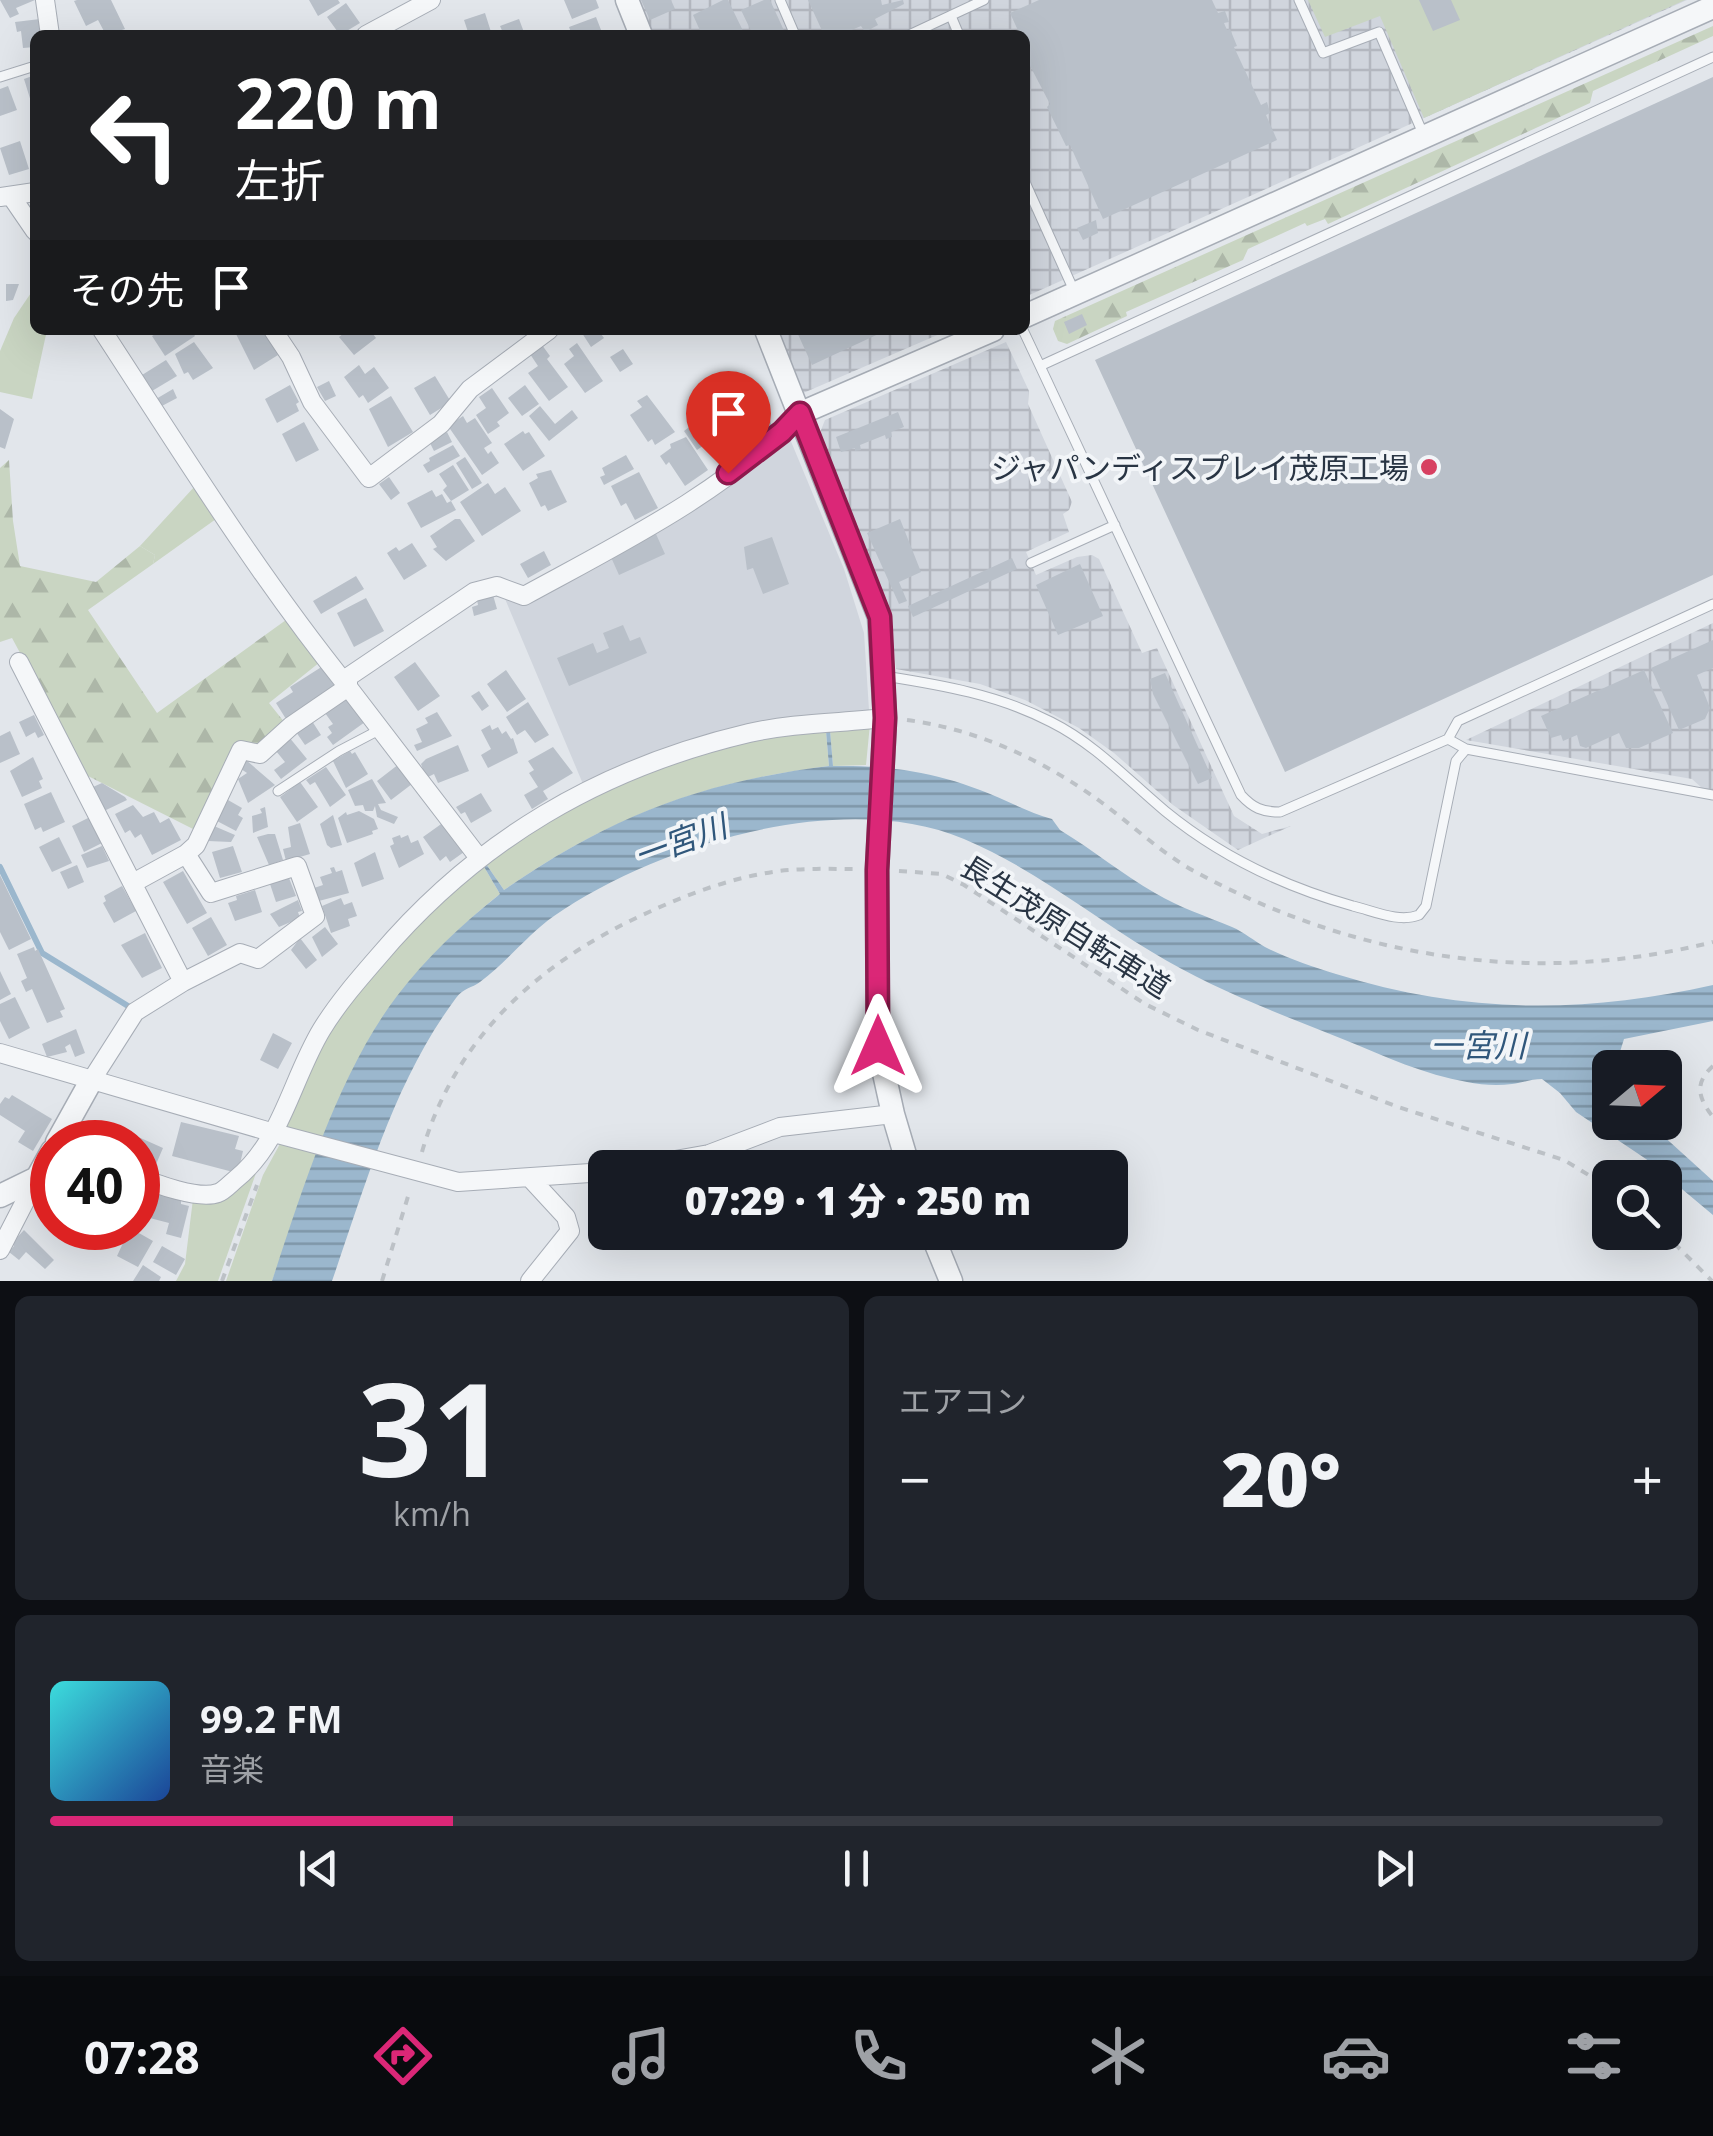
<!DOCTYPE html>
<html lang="ja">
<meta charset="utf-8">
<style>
body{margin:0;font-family:"Open Sans","Noto Sans JP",sans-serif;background:#20242c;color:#f1f3f6;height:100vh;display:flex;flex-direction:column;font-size:38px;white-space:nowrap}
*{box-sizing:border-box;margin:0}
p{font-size:32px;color:#9ea1a6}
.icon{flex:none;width:55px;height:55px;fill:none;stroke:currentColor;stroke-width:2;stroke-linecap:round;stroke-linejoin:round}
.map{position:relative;height:1281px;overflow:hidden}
.panel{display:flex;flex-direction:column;gap:15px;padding:15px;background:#0d0f14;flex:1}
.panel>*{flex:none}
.top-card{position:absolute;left:30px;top:30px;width:1000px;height:305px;border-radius:15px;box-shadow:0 10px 40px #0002;background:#202124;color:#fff;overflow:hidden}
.needle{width:65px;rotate:71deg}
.controls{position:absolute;left:1592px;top:1050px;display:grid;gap:20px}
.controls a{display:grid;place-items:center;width:90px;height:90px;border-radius:15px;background:#171b24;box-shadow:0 10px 40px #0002;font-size:50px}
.speed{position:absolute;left:30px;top:1120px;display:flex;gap:20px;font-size:50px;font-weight:700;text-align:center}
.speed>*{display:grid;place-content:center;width:130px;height:130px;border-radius:50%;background:#171b24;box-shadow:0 10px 40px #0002;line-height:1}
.speed .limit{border:15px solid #d22;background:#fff;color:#111}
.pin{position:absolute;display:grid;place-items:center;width:85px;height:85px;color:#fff;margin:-102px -42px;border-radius:50% 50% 50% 0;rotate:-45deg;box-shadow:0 0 10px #0007}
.pin .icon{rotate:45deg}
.me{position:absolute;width:110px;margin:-55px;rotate:0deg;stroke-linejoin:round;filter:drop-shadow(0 0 8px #0008)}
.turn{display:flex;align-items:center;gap:35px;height:210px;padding:0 40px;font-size:45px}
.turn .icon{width:130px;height:130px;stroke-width:2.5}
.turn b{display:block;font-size:70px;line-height:85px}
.then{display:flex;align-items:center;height:95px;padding:0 40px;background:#0003;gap:20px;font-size:38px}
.big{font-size:75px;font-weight:800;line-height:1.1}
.panel .tile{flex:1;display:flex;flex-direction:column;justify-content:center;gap:15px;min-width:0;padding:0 35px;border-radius:15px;background:#20242c}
.panel .dial{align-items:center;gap:0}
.dial b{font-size:130px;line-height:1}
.song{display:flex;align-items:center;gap:30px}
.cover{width:120px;height:120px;border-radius:15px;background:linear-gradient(135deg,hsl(180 70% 55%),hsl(220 70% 35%))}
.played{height:10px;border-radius:5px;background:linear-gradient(90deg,#db2777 25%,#363941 25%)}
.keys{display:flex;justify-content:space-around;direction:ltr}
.heat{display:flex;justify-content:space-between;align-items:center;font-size:55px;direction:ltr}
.panel .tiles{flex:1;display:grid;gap:15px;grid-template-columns:1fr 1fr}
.tile:last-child{grid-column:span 2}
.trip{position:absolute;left:588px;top:1150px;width:540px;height:100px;border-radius:15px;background:#171b24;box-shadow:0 10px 40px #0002;font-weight:800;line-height:100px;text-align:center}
.dock{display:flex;height:160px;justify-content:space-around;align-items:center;background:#090b0e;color:#9ea1a6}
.dock .icon{width:70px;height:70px}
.dock .current{color:#db2777}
.dock b{font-size:45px;color:#f1f3f6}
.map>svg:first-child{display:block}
.built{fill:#d0d5dd}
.industrial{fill:url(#industrial-grid)}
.grass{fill:#c9d5c2}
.forest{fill:url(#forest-firs)}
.water{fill:url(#water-rules)}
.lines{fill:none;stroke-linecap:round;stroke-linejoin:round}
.stream{stroke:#9bb7cd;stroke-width:6}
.building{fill:#b9c0c9}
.service-casing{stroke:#a7adb6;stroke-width:11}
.minor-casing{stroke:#a7adb6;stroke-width:20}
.tertiary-casing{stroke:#a7adb6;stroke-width:25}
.path{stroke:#bcc1c6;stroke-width:4;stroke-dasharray:8 8;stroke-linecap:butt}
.service{stroke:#f5f7f9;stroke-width:9}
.minor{stroke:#f5f7f9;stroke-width:18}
.tertiary{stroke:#f5f7f9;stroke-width:22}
.route-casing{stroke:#8e194d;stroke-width:25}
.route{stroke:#db2777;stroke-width:18}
.poi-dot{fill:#d74061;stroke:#f2f5f8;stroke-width:4}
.labels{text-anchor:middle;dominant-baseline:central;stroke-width:8;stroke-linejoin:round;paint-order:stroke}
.poi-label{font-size:30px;fill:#293544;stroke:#f2f5f8;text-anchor:end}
.street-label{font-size:30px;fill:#293544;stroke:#f2f5f8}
.water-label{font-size:32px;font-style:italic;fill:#30577b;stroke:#f2f5f8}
</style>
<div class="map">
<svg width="1713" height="1281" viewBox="0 0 1713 1281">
<defs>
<pattern id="industrial-grid" width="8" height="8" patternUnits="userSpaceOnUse" patternTransform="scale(2.5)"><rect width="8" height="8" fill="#d0d5dd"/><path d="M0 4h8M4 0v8" fill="none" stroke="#b3b7bf"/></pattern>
<pattern id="forest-firs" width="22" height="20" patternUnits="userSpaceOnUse" patternTransform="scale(2.5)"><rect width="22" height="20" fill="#c9d5c2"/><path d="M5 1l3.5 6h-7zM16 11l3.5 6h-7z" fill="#adb7a8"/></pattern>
<pattern id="water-rules" width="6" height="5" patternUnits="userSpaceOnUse" patternTransform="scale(2.5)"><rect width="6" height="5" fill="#9bb7cd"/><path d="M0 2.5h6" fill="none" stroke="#7e96a8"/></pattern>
</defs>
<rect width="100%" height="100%" fill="#e2e6eb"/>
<path class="built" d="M786,439H790L844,569L864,633L869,710L704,736L583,784L503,594L522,603Z"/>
<path class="industrial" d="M635,0H1687L1025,297V35H650Z
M776,330H949L801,394Z
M1006,342L1029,391L1028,404L1072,502L1069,510L1063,514L1069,532L1026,552L1036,575L1077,557L1092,555L1099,559L1142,653L1157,648L1234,816L1262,834L1291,826L1238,850L1173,805L1114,753L1079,728L1025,700L980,684L896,669L891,627L875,572L819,435L825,420Z
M1713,623V791L1703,789L1692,779L1466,740Z"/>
<path class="grass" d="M1308,0H1685L1424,118L1380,16L1325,37Z
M35,287V330H47L32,399L0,392V351L14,318Z
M195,486L216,519L153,564L155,555L140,546Z
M870,724L866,765L833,766L830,730Z
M826,731L829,766C701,782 610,817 504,890L486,864C583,787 703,741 826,731Z
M483,865L500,894C414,962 361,1038 324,1140L285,1129L327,1033L374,971L439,900Z
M281,1142L319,1152L272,1281H226L263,1175Z
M256,1173L218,1281H176L185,1264L193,1199L218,1200Z"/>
<path class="forest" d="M1713,26V36L1593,91L1590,103L1328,224L1325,219L1307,226L1305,223L1248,249L1243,260L1126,312L1127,316L1067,344L1058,341L1053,329L1055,321Z
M9,460L13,521L20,566L96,582L140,546L155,555L153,564L88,610L157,713L286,620L320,662L269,703L285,723L258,748L237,745L197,831L86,775L12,638L0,642V468Z"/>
<path class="water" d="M830,730L833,766C884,765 932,771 980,790C1004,799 1027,812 1052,819L1060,830C1093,850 1122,874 1155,893C1180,908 1206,916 1232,927C1244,932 1254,941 1265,947C1286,958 1313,967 1336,974C1463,1014 1584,1014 1713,985V1021L1624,1039L1619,1055L1595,1070L1597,1079L1610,1090V1122L1649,1123L1713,1181V1215L1646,1159L1576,1112L1560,1093L1542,1079C1531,1079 1522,1083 1512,1084C1498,1086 1481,1085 1467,1082C1425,1075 1384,1056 1345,1040C1280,1014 1212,989 1152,952C1089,914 1033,868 964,839C843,788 658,844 554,916C527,935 507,962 480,982C472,988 463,988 456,998C394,1081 366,1184 332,1281H272C302,1190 339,1072 397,996C426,958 462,924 500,894L483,865L486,864L504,890C612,816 700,782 829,766L826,731Z"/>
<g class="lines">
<path class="stream" d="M0,867L42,953L128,1006"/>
</g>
<path class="building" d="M0,0H35L16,8L19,14L10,18Z
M77,0H111L125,29L106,35L98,20L86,26L74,1Z
M309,0H338L340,3L318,16Z
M564,0H596L599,8L572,19Z
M641,0H671L675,9L650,20Z
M723,0H728L745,35H702L693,15Z
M764,0H770L786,35H753L741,10Z
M808,0H881L882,5L903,0L904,4L875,19L878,25L865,32L861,26L840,35H824Z
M1039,0H1212L1218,13L1225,11L1229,22L1224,23L1227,30L1230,29L1237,46L1234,47L1261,105L1267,102L1270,113L1266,115L1277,140L1103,219L1070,145L1066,146L1047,107L1050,104L1027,60L1030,58L1025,47V35H1020L1010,13Z
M1419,0H1451L1460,20L1433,31Z
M346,3L360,23L340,35L327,17Z
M485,13L492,35H469L464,20Z
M596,17L603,35H572L569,27Z
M40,19L42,35H35V47L23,48L21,31L17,32L15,22Z
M519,19L525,35H504L500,26Z
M35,75V104L32,105L24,79Z
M1713,77V575L1285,772L1095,360Z
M8,86L17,110L0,116V89Z
M20,141L29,169L9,175L0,148Z
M1096,220L1098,233L1083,240L1077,228Z
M6,284H19L13,300L6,301Z
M1082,314L1087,325L1069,334L1064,322Z
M162,330H191L195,336L165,356L152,336Z
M234,330H263L278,355L254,370Z
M348,330H370L376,338L354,355L339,337Z
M580,330H608L601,334L604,338L591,347Z
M796,330H887L812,365Z
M194,342L213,368L193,380L188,372L184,374L175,354Z
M577,343L603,381L585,393L564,364L574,356L569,349Z
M542,345L550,356L547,359L568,387L549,401L528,373L538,366L530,354Z
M623,349L633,364L620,372L610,357Z
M166,360L177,376L152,391L142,375Z
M359,365L365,374L374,367L389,388L368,403L363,395L359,398L344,377Z
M435,376L451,402L430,415L414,388Z
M329,381L336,396L325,401L317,387Z
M290,385L299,402L296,404L299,411L277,423L265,399Z
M525,385L539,404L522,416L508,398Z
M492,388L509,413L497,422L500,426L488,434L476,415L486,408L479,397Z
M173,389L177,398L160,407L156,399Z
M758,389L772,426L750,434L737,397Z
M647,395L675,432L655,445L652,439L648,442L630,415L642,407L637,401Z
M391,396L413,432L388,447L369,409Z
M540,406L555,424L572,410L578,418L549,441L529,416Z
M0,409L14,419L5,449L0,447Z
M898,412L904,427L891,432L892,437L886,439L885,435L860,445L861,450L855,451V448L841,452L836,437Z
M463,416L467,423L475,418L492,443L484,448L488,454L491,451L499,463L482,475L448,426Z
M701,418L709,428L703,433L710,441L697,450L684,431Z
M304,422L319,450L296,462L282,434Z
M523,431L525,434L529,432L545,456L523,471L504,444Z
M447,432L452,442L434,451L429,441Z
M686,437L708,470L685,486L669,462L666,465L660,456L671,448L670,444Z
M453,445L460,456L428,473L423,465L430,461L429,458Z
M626,455L634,469L604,485L600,477L605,475L602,468Z
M465,457L482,483L472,489L456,463Z
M453,465L469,490L451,501L443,490L447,486L439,474Z
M551,470L567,502L548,511L545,505L541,507L529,483L538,478L536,474Z
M639,472L658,508L635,520L626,503L621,506L611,486Z
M389,477L400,493L391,500L379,484Z
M488,483L495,494L505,487L521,511L482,536L460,502Z
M432,490L436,497L442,494L447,503L451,501L456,510L421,528L407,503Z
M455,519H460L475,541L446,561L433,549L437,547L430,536Z
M900,519L921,572L899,582L907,601L899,604L867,533Z
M656,534L665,554L619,575L610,555Z
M772,537L789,584L763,594L753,568L747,570L744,547Z
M412,543L427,566L404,580L387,553L396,547L399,551Z
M544,551L551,565L528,578L520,564Z
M1012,558L1017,569L913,617L908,606Z
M1080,564L1103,616L1058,635L1036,585Z
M356,576L364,589L321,614L313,601Z
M493,595L497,609L474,616L472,607L478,605L477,600Z
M366,598L384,631L354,647L337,613Z
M623,625L630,641L640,637L647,653L569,686L557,658L593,643L597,653L609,648L603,633Z
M1713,640V668L1697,675L1710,708L1705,719L1679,730L1651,668Z
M415,662L440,696L418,711L394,677Z
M323,666L336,685L329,689L331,692L286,719L276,703L293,692L290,687Z
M506,670L526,699L507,712L487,684Z
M1644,670L1673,733L1639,748H1626L1619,733L1586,748L1580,746L1577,735L1563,741L1561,735L1551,738L1541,716Z
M1165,673L1212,778L1198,784L1153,694L1150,679Z
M479,691L489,706L482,711L471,696Z
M347,697L365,722L333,745L327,737L332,733L328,727L333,724L325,713Z
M528,702L549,735L535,743L525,730L517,735L506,717Z
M437,712L452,736L417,751L414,745L422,742L416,729L428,723L425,718Z
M34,715L44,735L38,738L35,732L26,737L19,722Z
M312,721L321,735L305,745L296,732Z
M490,725L492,730L498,727L502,734L506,731L511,739L513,738L518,753L488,768L481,755L491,749L481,730Z
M10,731L20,754L0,763V736Z
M289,737L307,759L281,779L274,770L285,762L276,751Z
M458,745L469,771L438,783L434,774L426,778L421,764L426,759Z
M553,747L573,773L543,791L548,799L532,809L524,795L538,787L529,773L534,770L528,761Z
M350,751L352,754L355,752L368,774L346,788L333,761Z
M33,757L43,779L39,781L42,788L22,797L10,771Z
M246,760L275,785L248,803L238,779L247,773L241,769Z
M399,764L412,784L391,800L377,781Z
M326,767L346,795L330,807L315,782L310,785L306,780Z
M372,779L386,803L378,804L381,810L398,817L394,824L377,817L375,806L373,811H365L363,805L355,806L348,790Z
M300,782L318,807L297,822L280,797Z
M102,783L125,797L127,800L104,811L93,787Z
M51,792L65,822L43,832L41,827L35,830L24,804Z
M481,793L492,811L471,823L465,812L461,814L456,807Z
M228,800L242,808L238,815L243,818L236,831L217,821Z
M133,805L143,817L154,812L160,823L169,818L181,840L152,855L141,834L135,838L130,830L125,833L115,814Z
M265,807L268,827L253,833L252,816L262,813L260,809Z
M359,811L374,819L378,829L372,831L373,834L347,843L338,818L346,812L347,815Z
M333,815L342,845L331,848L327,845L320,824Z
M90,817L102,843L84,852L72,826Z
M444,822L464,852L450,862L446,856L440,861L423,837Z
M300,823L310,854L286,861L283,849L291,847L288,827Z
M214,826L235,835L231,842L208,841Z
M268,834H275L283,860L269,865L257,837Z
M400,835L401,838L408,835L411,843L418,840L424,854L399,868L390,846L394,844L392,838Z
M59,837L72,863L52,872L39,847Z
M102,846L109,861L87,868L81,855Z
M233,846L242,872L220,878L212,852Z
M375,852L384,879L362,887L354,863Z
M77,865L84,882L68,889L60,872Z
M334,867L336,872L342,870L349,893L315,902L311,889L323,885L320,877L332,873L330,868Z
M183,871L207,913L187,924L163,882Z
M0,875L31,939L9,950L0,932Z
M289,878L296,896L276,902L270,884Z
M122,886L136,911L114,923L103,903L106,901L104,896Z
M255,890L262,912L235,921L228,903L237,900L236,896Z
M341,898L344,905L352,902L357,916L348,919L350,926L331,933L322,906Z
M298,900L302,911L298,912L300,918L279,927L270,914Z
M211,917L227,945L208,956L192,928Z
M325,927L338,944L322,957L312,937Z
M145,933L162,968L142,978L121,945Z
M300,938L317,960L306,969L291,950Z
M34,947L35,951L38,949L65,1009L60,1011L63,1017L47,1023L32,989L26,992L21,981L27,978L17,954Z
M0,971L11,994L0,1000Z
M15,997L30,1028L9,1039L0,1021V1004Z
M76,1029L85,1053L75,1057L70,1044L65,1047L67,1052L47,1057L42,1044Z
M273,1033L292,1043L278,1069L260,1060Z
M12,1095L52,1119L33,1151L18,1142L25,1131L0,1115V1104L5,1097L9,1099Z
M181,1122L239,1136L235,1149L243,1151L239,1168L233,1172L172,1156Z
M116,1127L163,1148L154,1169L138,1162V1142H118L112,1137Z
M52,1184V1213L40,1205Z
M155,1193L181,1200V1204L189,1206L181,1238L166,1234L169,1223L146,1217Z
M86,1228H118L107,1246L84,1232Z
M130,1228L153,1241L138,1267L117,1256Z
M24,1230L54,1260L45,1269L26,1252L19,1260L9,1252L14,1246L12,1243Z
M162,1246L185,1259L176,1275L153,1262Z
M143,1265L161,1277L159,1281H133Z"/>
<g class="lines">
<g class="service-casing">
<path id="service" d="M780,0L795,35
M1299,0L1323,53L1379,32L1424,136
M951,16L959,35
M909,35L984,0
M0,77L35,66
M1025,182L1075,293
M1023,330L1040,366
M1031,563L1115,525
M884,676C942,685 999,695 1051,722C1095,744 1128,780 1165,811C1220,856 1285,887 1353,906C1374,911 1399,923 1419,915L1426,906L1456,761L1466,749L1713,795
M1448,739L1458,721L1713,604
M1466,749L1448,739L1280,812C1262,812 1253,808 1241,795L1040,366L1713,57
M278,791L339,751L381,729"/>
</g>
<g class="minor-casing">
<path id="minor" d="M45,0L50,35
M366,35L431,0
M11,196L35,231
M0,197L35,192
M102,330C181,451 257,574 348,687L291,726L260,754L241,750L196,845L186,854L133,883
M273,330L291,357L312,402L369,478L441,424L470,389L549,330
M19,662L183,982
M479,858L348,687V677L474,592L497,586L524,596C619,544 725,492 801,413
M0,1053L274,1133L458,1182L605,1172
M91,1081L135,1012L183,982L240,953L258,959L315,916L297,866L211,893L186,854
M630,1168L709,1154L780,1127L893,1114
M138,1176C155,1184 199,1200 218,1193C224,1191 231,1183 236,1179C282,1142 292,1078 322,1029C338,1003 358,980 378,957C477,840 600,768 749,733C793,723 840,723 885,718
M0,1250L37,1178
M530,1281L570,1231L566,1217L530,1178"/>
</g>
<g class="tertiary-casing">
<path id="tertiary" d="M627,0L641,35
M1025,316L1713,7
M766,330L879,617L885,718L877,870L878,1046L893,1114L909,1168
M801,413L993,330
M57,1142L91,1081
M0,1196L37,1178L52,1151
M931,1232L951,1281"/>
</g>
<path class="path" d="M907,720C977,729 1045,761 1101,802C1131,824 1159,851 1192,870C1354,959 1534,987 1713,942
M899,871L942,874L964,885L1145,1004L1198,1030L1398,1107L1564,1160L1610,1188
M1713,1066C1694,1083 1698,1098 1713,1117
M422,1152C455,1036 542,960 649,912C690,893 734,877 779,871C804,868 830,869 855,869
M1663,1232L1712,1281
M222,1281L257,1185
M382,1281L410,1190"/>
<use href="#service" class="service"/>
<use href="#minor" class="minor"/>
<use href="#tertiary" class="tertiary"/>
</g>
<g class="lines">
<g class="route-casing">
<path id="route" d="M728,473L782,432L800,413L880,617L885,718L877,870L878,1046"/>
</g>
<use href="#route" class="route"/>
</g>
<circle class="poi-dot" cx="1429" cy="467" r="10"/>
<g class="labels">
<g class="poi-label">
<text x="1409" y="467">ジャパンディスプレイ茂原工場</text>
</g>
<g class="street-label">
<text transform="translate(1066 926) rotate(32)">長生茂原自転車道</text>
</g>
<g class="water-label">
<text transform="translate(680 840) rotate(-20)">一宮川</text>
<text x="1478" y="1044">一宮川</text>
</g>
</g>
</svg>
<div class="controls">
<a><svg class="needle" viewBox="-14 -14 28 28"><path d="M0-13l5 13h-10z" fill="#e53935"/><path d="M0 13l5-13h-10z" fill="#9ea1a6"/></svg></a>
<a><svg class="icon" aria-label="search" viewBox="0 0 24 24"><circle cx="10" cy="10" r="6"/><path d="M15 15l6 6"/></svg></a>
</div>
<div class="speed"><div class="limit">40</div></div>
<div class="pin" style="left:728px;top:473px;background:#d93025"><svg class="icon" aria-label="arrive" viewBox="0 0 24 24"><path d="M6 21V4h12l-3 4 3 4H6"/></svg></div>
<svg class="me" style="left:878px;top:1046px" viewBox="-20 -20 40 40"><path d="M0-17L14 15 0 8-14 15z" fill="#db2777" stroke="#fff" stroke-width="4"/></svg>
<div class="trip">07:29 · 1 分 · 250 m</div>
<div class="top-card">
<div class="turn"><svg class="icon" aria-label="left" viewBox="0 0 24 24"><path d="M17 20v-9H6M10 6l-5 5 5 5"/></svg><div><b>220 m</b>左折</div></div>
<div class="then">その先<svg class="icon" aria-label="arrive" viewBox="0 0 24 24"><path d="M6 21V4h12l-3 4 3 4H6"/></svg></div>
</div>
</div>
<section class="panel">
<div class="tiles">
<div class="tile dial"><b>31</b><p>km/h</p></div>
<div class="tile"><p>エアコン</p>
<div class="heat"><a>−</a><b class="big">20°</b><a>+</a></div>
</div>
<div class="tile">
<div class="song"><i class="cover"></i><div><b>99.2 FM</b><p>音楽</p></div></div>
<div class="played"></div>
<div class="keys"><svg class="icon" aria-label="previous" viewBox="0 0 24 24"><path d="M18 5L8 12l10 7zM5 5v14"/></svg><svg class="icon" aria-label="pause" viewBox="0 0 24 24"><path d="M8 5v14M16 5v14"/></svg><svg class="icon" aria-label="next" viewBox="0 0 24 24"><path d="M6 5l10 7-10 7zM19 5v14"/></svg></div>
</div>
</div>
</section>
<nav class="dock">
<b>07:28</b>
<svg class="icon current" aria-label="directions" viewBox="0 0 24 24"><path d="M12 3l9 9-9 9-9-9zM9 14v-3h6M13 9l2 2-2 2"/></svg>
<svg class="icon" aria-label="music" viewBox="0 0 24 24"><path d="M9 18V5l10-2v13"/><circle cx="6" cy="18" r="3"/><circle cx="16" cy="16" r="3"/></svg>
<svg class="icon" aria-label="phone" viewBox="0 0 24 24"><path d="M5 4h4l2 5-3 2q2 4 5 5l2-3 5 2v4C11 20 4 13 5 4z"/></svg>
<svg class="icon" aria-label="climate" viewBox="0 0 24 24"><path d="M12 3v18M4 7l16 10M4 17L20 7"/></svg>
<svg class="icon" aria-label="car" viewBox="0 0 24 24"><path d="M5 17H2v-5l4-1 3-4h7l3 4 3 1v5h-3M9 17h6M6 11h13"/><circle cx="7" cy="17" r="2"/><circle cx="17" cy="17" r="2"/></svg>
<svg class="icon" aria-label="filters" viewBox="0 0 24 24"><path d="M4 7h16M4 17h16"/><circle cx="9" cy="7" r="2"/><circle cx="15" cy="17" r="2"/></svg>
</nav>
